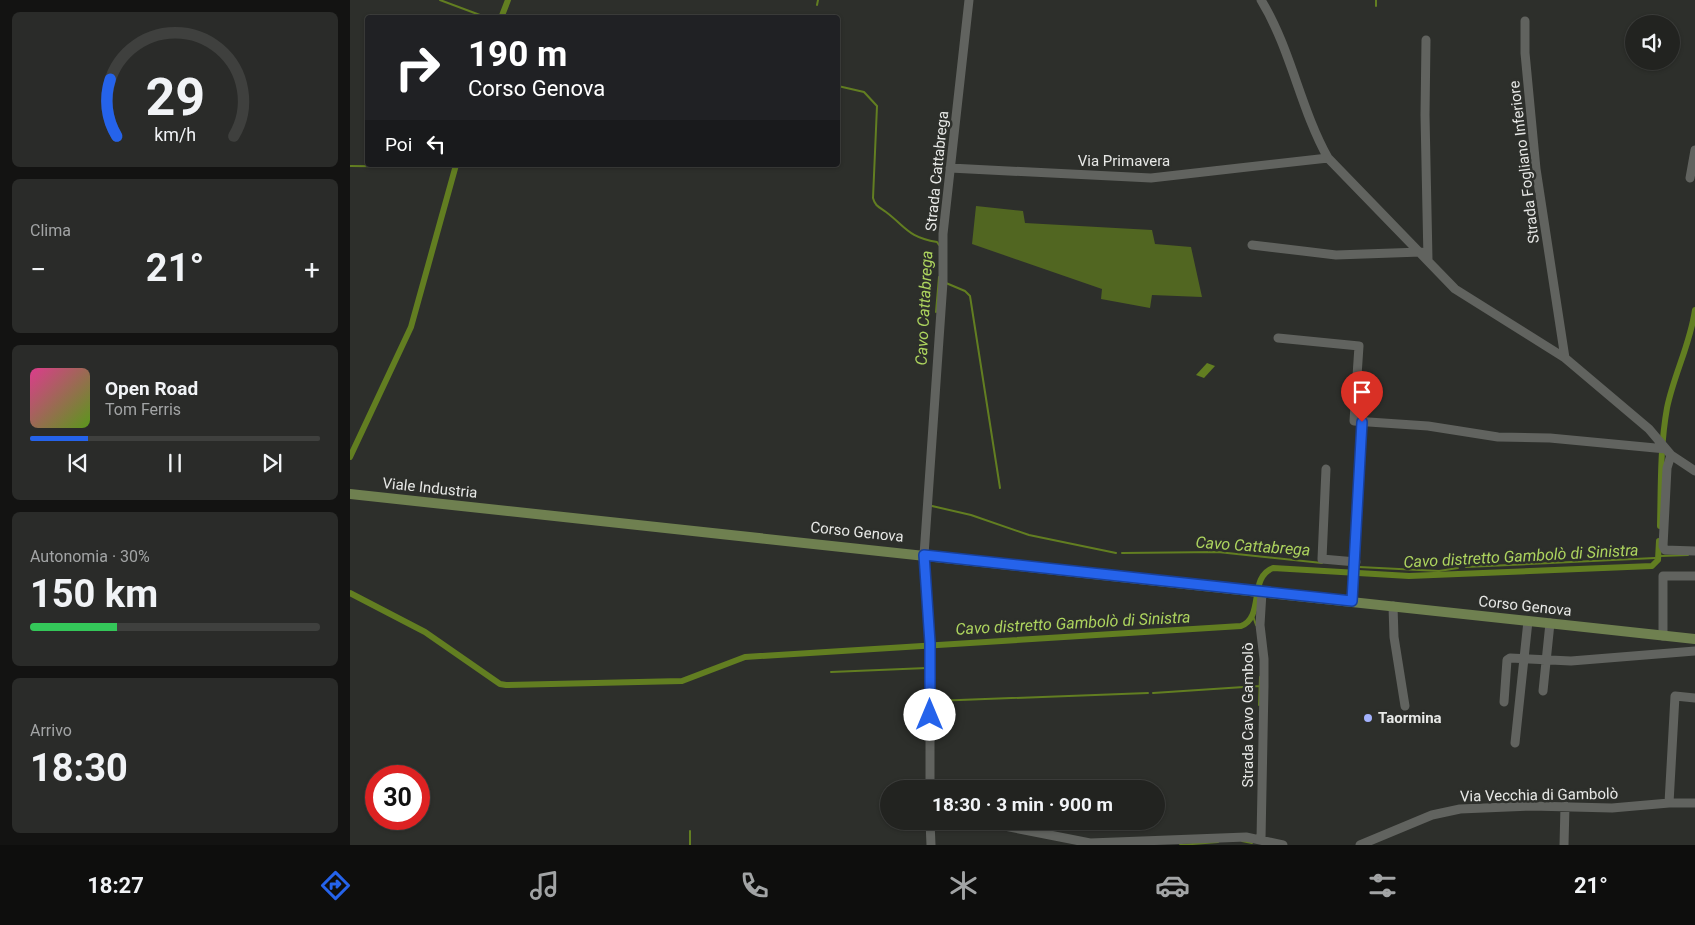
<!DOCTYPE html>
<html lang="it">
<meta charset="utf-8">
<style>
body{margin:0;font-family:Roboto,sans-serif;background:#2a2b29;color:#f1f3f6;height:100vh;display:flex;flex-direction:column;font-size:19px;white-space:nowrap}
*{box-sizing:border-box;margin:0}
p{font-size:16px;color:#a2a4a5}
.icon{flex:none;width:28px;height:28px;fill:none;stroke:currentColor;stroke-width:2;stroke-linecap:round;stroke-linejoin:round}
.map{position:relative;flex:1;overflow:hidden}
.sheet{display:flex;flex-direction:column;gap:12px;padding:12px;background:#131312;width:350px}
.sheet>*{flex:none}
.banner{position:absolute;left:15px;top:15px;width:475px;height:152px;border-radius:5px;box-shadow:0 1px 4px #0004,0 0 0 1px #3f403e;background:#202124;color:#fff;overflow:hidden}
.tools{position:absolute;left:1275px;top:15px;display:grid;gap:10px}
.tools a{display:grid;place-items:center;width:55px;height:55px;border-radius:50%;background:#222320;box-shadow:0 1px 4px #0004,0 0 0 1px #3f403e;font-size:25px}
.speed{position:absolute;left:15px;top:765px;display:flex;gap:10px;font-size:25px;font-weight:700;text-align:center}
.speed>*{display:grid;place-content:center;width:65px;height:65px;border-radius:50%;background:#222320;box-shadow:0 1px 4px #0004,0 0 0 1px #3f403e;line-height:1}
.speed .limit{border:8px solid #d22;background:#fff;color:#111}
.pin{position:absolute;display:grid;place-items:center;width:42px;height:42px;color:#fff;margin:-51px -21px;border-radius:50% 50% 50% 0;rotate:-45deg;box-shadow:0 0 5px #0007}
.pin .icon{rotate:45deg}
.me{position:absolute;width:55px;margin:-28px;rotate:0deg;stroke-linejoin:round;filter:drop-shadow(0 0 4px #0008)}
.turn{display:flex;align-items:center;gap:18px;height:105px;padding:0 20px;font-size:22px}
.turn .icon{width:65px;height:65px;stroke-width:2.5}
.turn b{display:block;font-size:35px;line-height:42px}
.then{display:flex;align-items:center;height:48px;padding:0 20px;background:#0003;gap:10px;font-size:19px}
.big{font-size:38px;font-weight:700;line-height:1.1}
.sheet .tile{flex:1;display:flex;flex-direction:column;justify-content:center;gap:8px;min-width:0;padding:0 18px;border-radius:8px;background:#2a2b29}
.sheet .dial{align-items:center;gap:0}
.dial svg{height:130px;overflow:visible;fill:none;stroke:#3f403e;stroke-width:7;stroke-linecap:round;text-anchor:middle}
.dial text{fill:#f1f3f6;stroke:none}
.song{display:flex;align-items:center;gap:15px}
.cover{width:60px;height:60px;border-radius:8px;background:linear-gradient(135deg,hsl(330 70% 55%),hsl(90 70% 35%))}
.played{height:5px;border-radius:2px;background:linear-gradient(90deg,#2563eb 20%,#3f403e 20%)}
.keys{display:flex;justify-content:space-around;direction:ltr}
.heat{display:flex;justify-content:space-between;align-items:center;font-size:28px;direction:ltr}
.charge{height:8px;border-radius:4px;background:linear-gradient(90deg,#34c759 30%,#3f403e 0)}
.trip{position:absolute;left:530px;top:780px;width:285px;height:50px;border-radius:25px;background:#222320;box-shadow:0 1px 4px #0004,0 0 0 1px #3f403e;font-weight:700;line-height:50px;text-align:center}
.tabs{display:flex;height:80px;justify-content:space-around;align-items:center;background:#0e0e0d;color:#a2a4a5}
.tabs .icon{width:35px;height:35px}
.tabs .on{color:#2563eb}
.tabs b{font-size:22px;color:#f1f3f6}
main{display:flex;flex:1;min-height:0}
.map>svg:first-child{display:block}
.forest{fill:#516621}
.water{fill:#627e21}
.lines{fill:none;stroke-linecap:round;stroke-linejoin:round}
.stream{stroke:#627e21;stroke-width:2}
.canal{stroke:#627e21;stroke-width:6}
.minor{stroke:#61635f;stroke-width:9}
.major{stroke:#6f8050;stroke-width:10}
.route-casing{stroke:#184099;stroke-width:12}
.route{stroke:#2563eb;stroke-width:9}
.poi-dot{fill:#a3b2fd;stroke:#2d2f2b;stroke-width:2}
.labels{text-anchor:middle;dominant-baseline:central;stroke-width:5;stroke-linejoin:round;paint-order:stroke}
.street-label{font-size:15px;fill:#e7e8e6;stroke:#2d2f2b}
.poi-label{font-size:15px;font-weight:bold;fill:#e7e8e6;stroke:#2d2f2b;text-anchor:start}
.water-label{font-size:16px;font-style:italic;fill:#add45e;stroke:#2d2f2b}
</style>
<main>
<section class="sheet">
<div class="tile dial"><svg viewBox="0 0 100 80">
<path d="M14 69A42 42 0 1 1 86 69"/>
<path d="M14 69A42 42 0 0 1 10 34" stroke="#2563eb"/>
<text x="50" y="56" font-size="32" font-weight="700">29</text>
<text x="50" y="72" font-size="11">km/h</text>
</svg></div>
<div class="tile"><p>Clima</p>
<div class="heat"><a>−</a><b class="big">21°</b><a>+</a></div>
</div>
<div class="tile">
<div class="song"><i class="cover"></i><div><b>Open Road</b><p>Tom Ferris</p></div></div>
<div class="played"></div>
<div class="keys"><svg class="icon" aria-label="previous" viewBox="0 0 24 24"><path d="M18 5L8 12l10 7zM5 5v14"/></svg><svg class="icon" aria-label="pause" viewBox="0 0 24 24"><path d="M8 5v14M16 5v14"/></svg><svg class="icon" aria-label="next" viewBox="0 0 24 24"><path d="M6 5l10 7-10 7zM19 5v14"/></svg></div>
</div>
<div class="tile"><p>Autonomia · 30%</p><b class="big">150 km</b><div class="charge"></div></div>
<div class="tile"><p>Arrivo</p><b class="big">18:30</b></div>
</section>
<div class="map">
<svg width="1345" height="845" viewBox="0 0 1345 845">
<rect width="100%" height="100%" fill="#2d2f2b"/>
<path class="forest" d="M626,206L673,211L675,223L802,230L805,244L841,247L852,297L802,295L800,308L751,299L752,289L622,244Z"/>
<path class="water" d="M857,363L865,366L854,378L846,375Z"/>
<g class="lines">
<path class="stream" d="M90,0L138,18
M1026,0V6
M467,5L468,0
M488,86L514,92L527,106L523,198C525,206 529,207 536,212C557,228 558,237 587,242L589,245
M0,166L85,167L91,165
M596,283L615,291L620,296L650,488
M586,312L589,277
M582,506L621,515L679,535L766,553
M772,553L868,552L972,563
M1310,556L1338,555
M1009,567L1089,571L1108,568
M1116,567L1305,558
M903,616L906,625
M481,672L577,668
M803,693L909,686
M583,701L798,693
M909,705L910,677
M340,831V845
M892,841L902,843
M830,845L868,842"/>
<path class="canal" d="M151,18L158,0
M0,457L61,327L106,165
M1310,526C1311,487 1310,447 1317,408C1324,374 1340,345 1345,310
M0,593L75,632L150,684L156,685L332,681L395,657L891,626C915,617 898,577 923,568L1059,576L1302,566L1308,560L1309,541"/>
<path class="minor" d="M911,0C941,49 950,108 978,158L1105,289L1215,358L1299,429L1321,455L1345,471
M1175,21V53L1186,169L1215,358
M1076,40L1075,115L1078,260
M600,168L801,178L978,158
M1340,178L1345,150
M902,245L986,255L1071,252
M928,338L1009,346L1004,421L1078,426L1148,437L1200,438L1316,449
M1321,455L1317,468L1313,546L1315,550L1345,551
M976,469L972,559L1006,562
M1002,601L1012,422
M1043,606L1044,637L1055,706
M1313,636V576H1345
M1193,691L1200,623
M1154,702L1157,660L1160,658L1221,661L1345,651
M1165,743L1178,621
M580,789V643L574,555L593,282V234L619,0
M1319,803L1325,696L1345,698
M580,821L581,845
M629,821L740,843L896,837L933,845
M911,839L914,686V659L910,625L912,592
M1010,845L1082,815L1110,809L1181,806L1262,808L1319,803H1345
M1214,845L1215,806"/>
<path class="major" d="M0,494L1345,639"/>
</g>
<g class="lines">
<g class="route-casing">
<path id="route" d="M580,715V643L574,555L1002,601L1012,422"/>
</g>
<use href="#route" class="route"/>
</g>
<circle class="poi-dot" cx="1018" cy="718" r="5"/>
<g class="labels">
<g class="street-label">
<text x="774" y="161">Via Primavera</text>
<text transform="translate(1174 162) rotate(-97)">Strada Fogliano Inferiore</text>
<text transform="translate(587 171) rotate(-84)">Strada Cattabrega</text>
<text transform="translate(80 488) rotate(6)">Viale Industria</text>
<text transform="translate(507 532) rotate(6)">Corso Genova</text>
<text transform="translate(1175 606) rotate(6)">Corso Genova</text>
<text transform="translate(898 715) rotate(-90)">Strada Cavo Gambolò</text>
<text transform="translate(1189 795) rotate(-1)">Via Vecchia di Gambolò</text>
</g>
<g class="poi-label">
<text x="1028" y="718">Taormina</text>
</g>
<g class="water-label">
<text transform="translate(574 308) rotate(-87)">Cavo Cattabrega</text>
<text transform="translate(903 546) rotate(4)">Cavo Cattabrega</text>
<text transform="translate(1171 556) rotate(-3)">Cavo distretto Gambolò di Sinistra</text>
<text transform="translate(723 623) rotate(-3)">Cavo distretto Gambolò di Sinistra</text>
</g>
</g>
</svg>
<div class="tools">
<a><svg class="icon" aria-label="sound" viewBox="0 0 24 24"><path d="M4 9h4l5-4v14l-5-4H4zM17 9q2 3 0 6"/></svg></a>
</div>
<div class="speed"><div class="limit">30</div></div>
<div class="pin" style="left:1012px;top:422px;background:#d93025"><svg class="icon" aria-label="arrive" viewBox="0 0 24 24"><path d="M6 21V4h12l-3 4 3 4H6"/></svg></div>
<svg class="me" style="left:580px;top:715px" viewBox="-20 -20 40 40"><circle r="19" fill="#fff"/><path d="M0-13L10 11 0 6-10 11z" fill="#2563eb"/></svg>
<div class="trip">18:30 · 3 min · 900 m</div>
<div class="banner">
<div class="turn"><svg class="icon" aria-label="right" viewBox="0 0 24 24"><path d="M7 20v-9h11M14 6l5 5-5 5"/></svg><div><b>190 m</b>Corso Genova</div></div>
<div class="then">Poi<svg class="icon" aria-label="left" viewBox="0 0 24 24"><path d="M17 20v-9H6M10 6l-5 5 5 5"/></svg></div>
</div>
</div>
</main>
<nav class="tabs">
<b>18:27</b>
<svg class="icon on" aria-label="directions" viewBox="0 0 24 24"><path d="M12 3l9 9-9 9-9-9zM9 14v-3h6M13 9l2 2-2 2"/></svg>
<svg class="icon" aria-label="music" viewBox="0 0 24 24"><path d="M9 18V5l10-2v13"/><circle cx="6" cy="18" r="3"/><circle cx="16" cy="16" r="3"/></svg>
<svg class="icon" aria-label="phone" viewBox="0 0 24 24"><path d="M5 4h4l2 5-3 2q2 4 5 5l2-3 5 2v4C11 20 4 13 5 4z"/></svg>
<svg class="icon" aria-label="climate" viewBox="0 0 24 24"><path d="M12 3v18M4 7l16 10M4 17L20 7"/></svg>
<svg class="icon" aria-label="car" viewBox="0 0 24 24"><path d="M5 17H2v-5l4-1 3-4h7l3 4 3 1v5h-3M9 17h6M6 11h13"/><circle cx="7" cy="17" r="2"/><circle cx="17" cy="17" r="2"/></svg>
<svg class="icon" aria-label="filters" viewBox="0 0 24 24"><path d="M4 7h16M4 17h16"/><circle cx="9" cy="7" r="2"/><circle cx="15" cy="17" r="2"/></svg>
<b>21°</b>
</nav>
